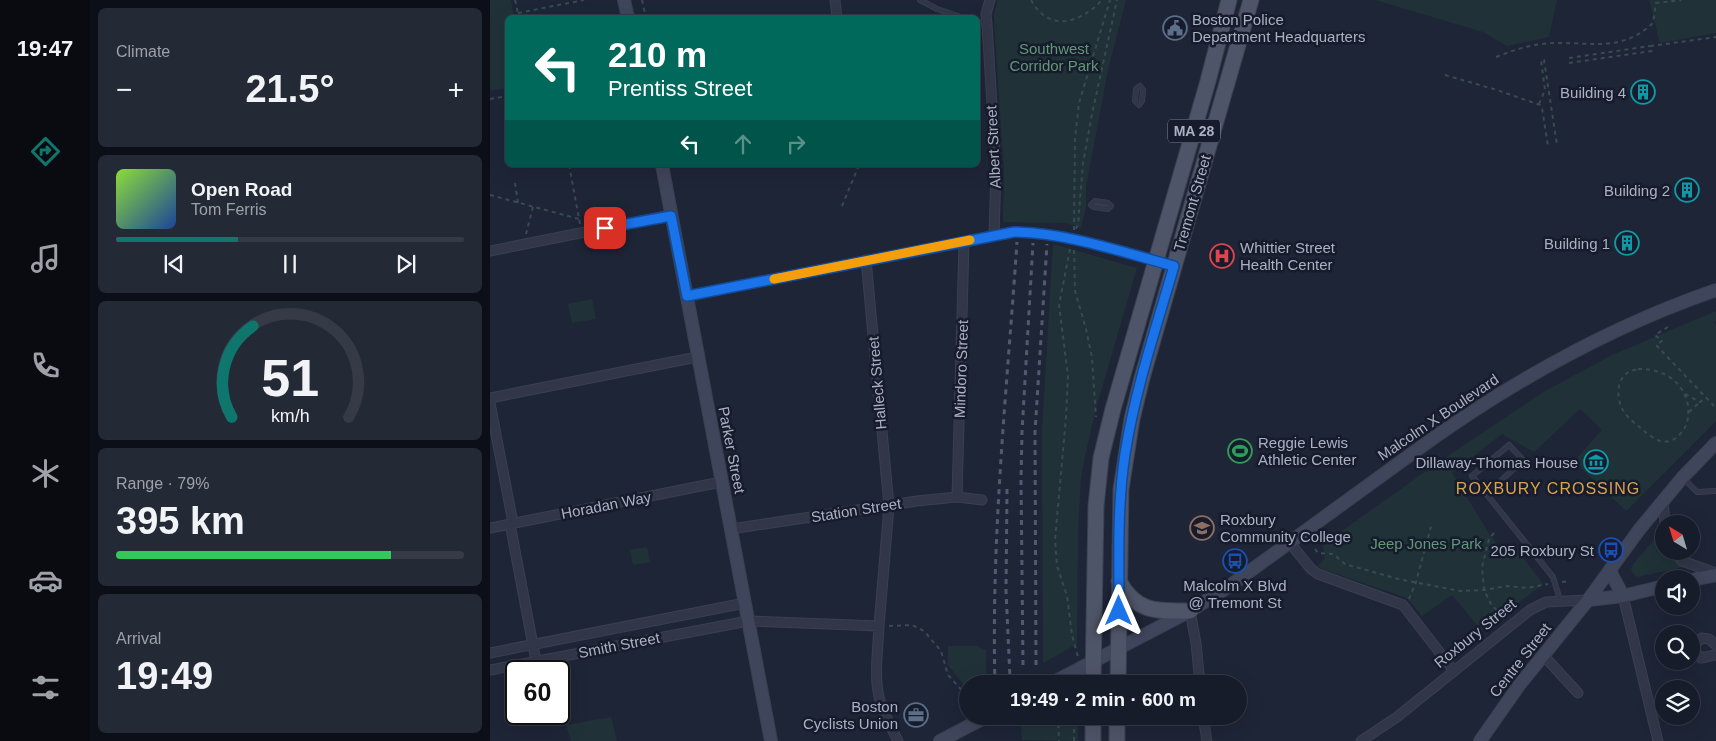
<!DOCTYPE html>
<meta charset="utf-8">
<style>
body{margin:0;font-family:Helvetica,sans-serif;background:#232935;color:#f1f3f6;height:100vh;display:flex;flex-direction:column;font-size:19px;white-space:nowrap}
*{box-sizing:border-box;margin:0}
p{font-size:16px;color:#9ea1a8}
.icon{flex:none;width:28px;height:28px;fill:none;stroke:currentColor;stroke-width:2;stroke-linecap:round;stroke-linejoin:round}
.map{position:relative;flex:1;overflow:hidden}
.drawer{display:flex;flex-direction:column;gap:8px;padding:8px;background:#0c0f17;width:400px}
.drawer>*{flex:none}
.banner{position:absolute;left:15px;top:15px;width:475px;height:152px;border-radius:8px;box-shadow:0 5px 20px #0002,0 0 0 1px #353a46;background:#00695c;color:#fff;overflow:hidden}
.needle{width:32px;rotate:322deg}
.tools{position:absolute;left:1165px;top:515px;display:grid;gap:10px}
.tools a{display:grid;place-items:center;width:45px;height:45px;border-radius:50%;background:#161c29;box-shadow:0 5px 20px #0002,0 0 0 1px #353a46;font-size:25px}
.speed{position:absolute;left:15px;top:660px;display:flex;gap:10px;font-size:25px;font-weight:700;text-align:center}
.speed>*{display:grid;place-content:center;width:65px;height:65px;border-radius:50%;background:#161c29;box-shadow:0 5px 20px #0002,0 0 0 1px #353a46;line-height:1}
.speed .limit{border:2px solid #111;border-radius:8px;background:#fff;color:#111}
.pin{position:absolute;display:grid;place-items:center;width:42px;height:42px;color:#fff;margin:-21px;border-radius:10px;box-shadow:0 2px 8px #0006}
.me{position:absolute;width:55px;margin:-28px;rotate:0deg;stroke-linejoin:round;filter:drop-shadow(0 0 4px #0008)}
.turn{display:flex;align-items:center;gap:18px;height:105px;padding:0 20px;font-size:22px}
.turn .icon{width:65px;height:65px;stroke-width:2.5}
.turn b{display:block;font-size:35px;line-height:42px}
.lanes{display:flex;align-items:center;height:48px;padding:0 20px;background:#0003;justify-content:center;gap:25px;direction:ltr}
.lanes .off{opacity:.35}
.big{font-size:38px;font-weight:600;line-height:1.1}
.drawer .card{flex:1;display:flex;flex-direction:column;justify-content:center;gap:8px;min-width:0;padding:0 18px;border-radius:8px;background:#232935}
.drawer .dial{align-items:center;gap:0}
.dial svg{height:130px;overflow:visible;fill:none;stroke:#353a46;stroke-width:7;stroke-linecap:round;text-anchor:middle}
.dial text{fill:#f1f3f6;stroke:none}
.song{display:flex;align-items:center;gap:15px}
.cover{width:60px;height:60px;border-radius:8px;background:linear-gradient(135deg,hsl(90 70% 55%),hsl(220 70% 35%))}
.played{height:5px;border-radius:2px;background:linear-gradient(90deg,#0f766e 35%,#353a46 35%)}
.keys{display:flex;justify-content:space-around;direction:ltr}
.heat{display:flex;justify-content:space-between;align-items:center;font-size:28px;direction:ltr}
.charge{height:8px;border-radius:4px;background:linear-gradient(90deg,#34c759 79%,#353a46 0)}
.trip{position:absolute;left:469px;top:675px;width:288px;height:50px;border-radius:25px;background:#161c29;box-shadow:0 5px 20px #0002,0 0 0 1px #353a46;font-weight:600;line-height:50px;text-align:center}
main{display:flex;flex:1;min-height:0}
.dock{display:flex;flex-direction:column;width:90px;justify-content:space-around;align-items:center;background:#090b10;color:#9ea1a8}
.dock .icon{width:35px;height:35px}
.dock .selected{color:#0f766e}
.dock b{font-size:22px;color:#f1f3f6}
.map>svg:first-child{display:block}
.green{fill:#203238}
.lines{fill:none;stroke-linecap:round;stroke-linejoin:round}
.lane-casing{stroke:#3b4051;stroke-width:6}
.street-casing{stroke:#3b4051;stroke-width:11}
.secondary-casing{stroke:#3b4051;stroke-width:14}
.primary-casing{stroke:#3b4051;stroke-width:17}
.path{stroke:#384b51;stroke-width:2;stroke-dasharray:4 4;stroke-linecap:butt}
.lane{stroke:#313748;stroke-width:4.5}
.street{stroke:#313748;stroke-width:9}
.secondary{stroke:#3f455b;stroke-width:12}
.primary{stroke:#4f5568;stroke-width:15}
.rail{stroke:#535a6f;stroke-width:3;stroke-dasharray:5 5;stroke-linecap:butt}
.route-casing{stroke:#114b97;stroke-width:12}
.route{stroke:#1a73e8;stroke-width:9}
.slow{stroke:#f59e0b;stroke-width:9}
.labels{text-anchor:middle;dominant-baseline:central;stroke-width:5;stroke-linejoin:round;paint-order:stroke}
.shield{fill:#171c2c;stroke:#7f8497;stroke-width:1}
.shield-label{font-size:14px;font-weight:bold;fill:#abb1c5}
.poi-label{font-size:15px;fill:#abb1c5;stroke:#171c2c;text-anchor:end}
.park-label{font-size:15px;fill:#619776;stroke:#171c2c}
.street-label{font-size:15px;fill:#abb1c5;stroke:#171c2c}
.neighbourhood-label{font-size:16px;letter-spacing:1px;fill:#dba250;stroke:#171c2c}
</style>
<main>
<nav class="dock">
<b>19:47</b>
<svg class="icon selected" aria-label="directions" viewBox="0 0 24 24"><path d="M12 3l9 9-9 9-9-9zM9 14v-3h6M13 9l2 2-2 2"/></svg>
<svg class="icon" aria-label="music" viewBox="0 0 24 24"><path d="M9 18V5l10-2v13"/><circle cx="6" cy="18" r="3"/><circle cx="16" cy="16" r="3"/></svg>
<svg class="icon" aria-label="phone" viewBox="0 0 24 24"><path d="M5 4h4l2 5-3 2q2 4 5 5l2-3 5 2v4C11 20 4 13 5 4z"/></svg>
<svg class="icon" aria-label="climate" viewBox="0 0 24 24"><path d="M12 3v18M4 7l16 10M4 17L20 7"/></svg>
<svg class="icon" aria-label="car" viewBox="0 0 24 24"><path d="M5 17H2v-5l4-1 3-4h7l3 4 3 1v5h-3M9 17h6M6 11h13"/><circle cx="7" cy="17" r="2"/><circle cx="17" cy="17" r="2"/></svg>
<svg class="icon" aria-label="filters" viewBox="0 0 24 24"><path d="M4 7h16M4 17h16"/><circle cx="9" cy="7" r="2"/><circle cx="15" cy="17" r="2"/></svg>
</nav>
<section class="drawer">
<div class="card"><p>Climate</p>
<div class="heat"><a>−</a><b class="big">21.5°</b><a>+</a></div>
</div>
<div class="card">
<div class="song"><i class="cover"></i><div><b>Open Road</b><p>Tom Ferris</p></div></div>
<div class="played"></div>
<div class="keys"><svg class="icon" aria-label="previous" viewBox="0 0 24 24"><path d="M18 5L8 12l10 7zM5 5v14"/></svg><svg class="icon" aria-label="pause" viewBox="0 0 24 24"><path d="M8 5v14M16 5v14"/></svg><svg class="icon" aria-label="next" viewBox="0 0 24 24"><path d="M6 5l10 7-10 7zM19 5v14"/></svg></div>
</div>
<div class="card dial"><svg viewBox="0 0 100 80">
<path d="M14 69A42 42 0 1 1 86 69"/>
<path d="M14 69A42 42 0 0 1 27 13" stroke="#0f766e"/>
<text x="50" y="56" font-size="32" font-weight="700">51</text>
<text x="50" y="72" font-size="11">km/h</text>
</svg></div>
<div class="card"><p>Range · 79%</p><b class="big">395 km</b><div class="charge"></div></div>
<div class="card"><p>Arrival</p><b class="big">19:49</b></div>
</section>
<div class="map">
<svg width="1226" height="741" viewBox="0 0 1226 741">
<rect width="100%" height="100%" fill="#1e2537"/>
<path class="green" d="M0,0H21L24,17L18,18L17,88L0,91Z
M508,0H636L618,70L596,187V206L591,228L576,223L513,222L514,170L504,24V14Z
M885,0H1067L1059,37L1017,46L993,32Z
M1159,0H1226V33L1170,43Z
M563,244L647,268L607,405L595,456L591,479L588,529L587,644L553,663L552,432Z
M102,299L106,319L82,323L78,304Z
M1226,311V321L1224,322L1226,325V421L1136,511L1084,461L1112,430L1090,409L1044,452L1012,434L962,473L1000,535L1018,558L1028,551L1053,584L992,631L962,595L932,616L917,598L832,569L828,565L833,561L835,556L832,545L946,464L1055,391L1122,355Z
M1174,528V551H1186C1194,560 1201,563 1213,563L1147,577L1141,571L1143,564Z
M157,547L160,562L143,565L140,550Z
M458,646H486L496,650V684H473L458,665Z
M550,716H588V741L532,740L531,726Z
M121,717L127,741H81L76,725Z"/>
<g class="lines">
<g class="lane-casing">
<path id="lane" d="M430,0L447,9L474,18
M488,22L497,24
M650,86L653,90L652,101L649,105L645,101L646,89Z
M605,201L618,203L621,206L618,209L604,207L601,205Z
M1193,478L1207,492L1226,491
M997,494L1033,460L1019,445L982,476L1063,577L1070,600"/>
</g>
<g class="street-casing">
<path id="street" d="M345,0L347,18
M500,0L496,14L497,24L506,170L504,235
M0,251L181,215
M376,260L399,506L389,626
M197,296L524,232C579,233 631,252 684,265
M0,398L207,357
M0,403L23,523
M467,497L474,242
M1173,501L1175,524
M20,524L46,661
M0,528L231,482
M241,529L427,501L467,497L492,500
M800,543L821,569L828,574L913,605L964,671
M1184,551L1192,561L1226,573
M1133,596L1168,741
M700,611L706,643L710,684
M1226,645L1219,639L1212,638L1205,644V652L1211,658L1226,655
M0,653L255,603
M1054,656L1088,693
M0,670L258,621L389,626C388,650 384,674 389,697C393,713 401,727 408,741
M713,716L717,741
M871,741L907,717L1040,610L1056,602L1098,600"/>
</g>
<g class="secondary-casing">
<path id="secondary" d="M134,0L138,18
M172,165L281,741
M1121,568L1122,575L1133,596
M1201,580L1226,575
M1098,600L1133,596L1174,586
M560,684L700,611L738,587L942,439C1030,377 1124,325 1226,290
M450,741L498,716
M990,741L1030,684L1098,600L1149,530L1192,478L1226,443"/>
</g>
<g class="primary-casing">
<path id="primary" d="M629,581C646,613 667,611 700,611
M603,684L606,506L611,458L623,409L718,81L739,0
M628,684L631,489L642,419L652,378L761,0
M603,716V741
M627,741V716"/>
</g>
<path class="path" d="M25,0L29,18
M152,0L156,18
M541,0C559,33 591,23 612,0
M28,13L94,0
M1006,57C1021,51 1036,46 1051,44C1094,39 1128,56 1163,23L1166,3L1191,0
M1079,58L1160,46
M1079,63L1162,51L1161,46L1226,37
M955,75L1007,90L1050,105L1052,108L1058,146
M0,99L18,96
M1049,104L1055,90L1051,60H1054L1067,145
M79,165L90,224
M25,183L28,203
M0,195L89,219
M352,206L369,165
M586,229L588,224L593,163L602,114L627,0
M584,230L585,139L589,103L620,0
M36,234L43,207
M580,249L569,305L578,376L576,417L565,540L567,566L577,596L582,635L588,657
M584,250L585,291L596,329L602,358L606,417
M1178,327L1165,335L1172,341L1166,345L1226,408
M1148,369C1172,368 1194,381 1198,406C1199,416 1198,426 1190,434C1186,440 1177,443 1170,441C1164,439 1158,434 1154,431C1147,425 1139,419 1134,412C1127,401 1125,382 1137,373C1140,371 1144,370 1148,369Z
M1195,394L1210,402L1216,398
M1199,412L1210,402
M1004,533L999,539L992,567L994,590L1001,604L1014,618
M825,549L828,553L843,554L855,564L908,579L970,591L994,590L1017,586L1037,588L1058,584
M1072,582L1080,581
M919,599L926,582L942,523
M644,616L646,624
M399,626L422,625L434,631L451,651L458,675L478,697
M568,716L569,741
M584,741V716"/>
<use href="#lane" class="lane"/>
<use href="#street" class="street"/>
<use href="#secondary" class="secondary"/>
<use href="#primary" class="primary"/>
<path class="rail" d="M517,489L516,591L520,678
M533,665L531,480L532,432L543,243
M546,665L545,432L557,244
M505,684C501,536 517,389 527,242"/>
</g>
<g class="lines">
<g class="route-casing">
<path id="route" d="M115,228L181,216L197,296L524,232C579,233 631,252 684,266C666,328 645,390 635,454C627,506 629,559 629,611"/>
</g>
<use href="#route" class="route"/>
<path class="slow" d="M284,279L480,240"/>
</g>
<defs>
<g id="civic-ring" transform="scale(1.25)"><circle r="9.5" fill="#171c2c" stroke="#5c6f8a" stroke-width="1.5"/><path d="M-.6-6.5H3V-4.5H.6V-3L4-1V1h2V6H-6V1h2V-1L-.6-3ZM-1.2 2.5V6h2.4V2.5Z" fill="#5c6f8a"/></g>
<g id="building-ring" transform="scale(1.25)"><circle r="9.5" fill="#171c2c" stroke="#0f9aa8" stroke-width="1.5"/><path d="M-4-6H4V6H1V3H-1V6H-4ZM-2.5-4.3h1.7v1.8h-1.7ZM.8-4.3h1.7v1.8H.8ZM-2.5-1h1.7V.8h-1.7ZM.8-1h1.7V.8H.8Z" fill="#0f9aa8"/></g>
<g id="hospital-ring" transform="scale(1.25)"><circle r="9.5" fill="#171c2c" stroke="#e0444e" stroke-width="1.5"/><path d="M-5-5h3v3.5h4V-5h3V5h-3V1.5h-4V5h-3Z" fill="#e0444e"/></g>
<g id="stadium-ring" transform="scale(1.25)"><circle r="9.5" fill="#171c2c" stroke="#2e9e5b" stroke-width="1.5"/><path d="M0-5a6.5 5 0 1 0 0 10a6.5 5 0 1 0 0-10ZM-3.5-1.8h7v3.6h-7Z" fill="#2e9e5b"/></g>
<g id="museum-ring" transform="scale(1.25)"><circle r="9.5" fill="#171c2c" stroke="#0f9aa8" stroke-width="1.5"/><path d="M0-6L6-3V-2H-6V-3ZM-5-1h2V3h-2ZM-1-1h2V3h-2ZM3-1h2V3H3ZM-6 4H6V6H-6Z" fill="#0f9aa8"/></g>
<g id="university-ring" transform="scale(1.25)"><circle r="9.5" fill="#171c2c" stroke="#8d6e63" stroke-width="1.5"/><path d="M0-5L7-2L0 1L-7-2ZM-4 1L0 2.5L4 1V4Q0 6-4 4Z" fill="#8d6e63"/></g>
<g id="bus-ring" transform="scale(1.25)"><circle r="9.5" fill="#171c2c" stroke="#1a4fb4" stroke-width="1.5"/><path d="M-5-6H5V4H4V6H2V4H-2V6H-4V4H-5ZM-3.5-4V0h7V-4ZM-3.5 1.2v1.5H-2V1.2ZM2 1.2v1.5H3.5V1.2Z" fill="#1a4fb4"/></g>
<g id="office-ring" transform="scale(1.25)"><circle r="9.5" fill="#171c2c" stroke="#5c6f8a" stroke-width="1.5"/><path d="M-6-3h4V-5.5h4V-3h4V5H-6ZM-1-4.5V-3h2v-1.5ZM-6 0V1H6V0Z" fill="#5c6f8a"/></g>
</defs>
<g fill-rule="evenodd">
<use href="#civic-ring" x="685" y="28"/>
<use href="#building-ring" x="1153" y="92"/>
<use href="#building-ring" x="1197" y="190"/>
<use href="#building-ring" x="1137" y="243"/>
<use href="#hospital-ring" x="732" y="256"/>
<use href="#stadium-ring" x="750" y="451"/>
<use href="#museum-ring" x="1106" y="462"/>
<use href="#university-ring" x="712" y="528"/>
<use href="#bus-ring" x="1121" y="550"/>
<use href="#bus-ring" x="745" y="561"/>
<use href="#office-ring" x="426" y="715"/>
</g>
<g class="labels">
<rect class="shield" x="678" y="119.5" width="52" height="23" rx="4"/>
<g class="shield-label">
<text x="704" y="131">MA 28</text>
</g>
<g class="poi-label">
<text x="702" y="19" text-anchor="start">Boston Police<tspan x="702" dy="17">Department Headquarters</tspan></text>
<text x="1136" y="92">Building 4</text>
<text x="1180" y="190">Building 2</text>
<text x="1120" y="243">Building 1</text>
<text x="750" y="247" text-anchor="start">Whittier Street<tspan x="750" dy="17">Health Center</tspan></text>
<text x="768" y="442" text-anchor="start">Reggie Lewis<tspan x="768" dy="17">Athletic Center</tspan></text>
<text x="1088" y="462">Dillaway-Thomas House</text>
<text x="730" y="519" text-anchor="start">Roxbury<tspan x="730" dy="17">Community College</tspan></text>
<text x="1104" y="550">205 Roxbury St</text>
<text x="745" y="585" text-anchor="middle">Malcolm X Blvd<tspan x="745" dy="17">@ Tremont St</tspan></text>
<text x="408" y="706">Boston<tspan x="408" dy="17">Cyclists Union</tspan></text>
</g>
<g class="park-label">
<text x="564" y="48">Southwest<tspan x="564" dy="17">Corridor Park</tspan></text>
<text x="936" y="543">Jeep Jones Park</text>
</g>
<g class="street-label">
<text transform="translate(503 147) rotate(-93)">Albert Street</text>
<text transform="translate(702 203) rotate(-74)">Tremont Street</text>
<text transform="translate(471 369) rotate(-88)">Mindoro Street</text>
<text transform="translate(387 383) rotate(-95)">Halleck Street</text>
<text transform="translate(948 417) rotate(-34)">Malcolm X Boulevard</text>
<text transform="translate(242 450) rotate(79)">Parker Street</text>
<text transform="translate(116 505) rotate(-11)">Horadan Way</text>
<text transform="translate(366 510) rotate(-9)">Station Street</text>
<text transform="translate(985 633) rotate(-39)">Roxbury Street</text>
<text transform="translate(129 645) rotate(-11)">Smith Street</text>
<text transform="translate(1030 660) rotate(-52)">Centre Street</text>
</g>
<g class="neighbourhood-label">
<text x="1058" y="488">ROXBURY CROSSING</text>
</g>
</g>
</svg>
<div class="tools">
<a><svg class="needle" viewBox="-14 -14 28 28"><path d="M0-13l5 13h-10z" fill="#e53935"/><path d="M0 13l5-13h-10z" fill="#9ea1a8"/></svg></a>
<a><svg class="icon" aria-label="sound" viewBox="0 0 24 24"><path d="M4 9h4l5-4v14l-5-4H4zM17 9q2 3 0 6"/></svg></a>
<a><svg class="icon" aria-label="search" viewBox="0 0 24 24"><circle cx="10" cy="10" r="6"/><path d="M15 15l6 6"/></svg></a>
<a><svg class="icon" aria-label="layers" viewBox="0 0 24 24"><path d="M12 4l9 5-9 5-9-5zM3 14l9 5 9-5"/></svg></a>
</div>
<div class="speed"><div class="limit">60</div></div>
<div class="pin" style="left:115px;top:228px;background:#d93025"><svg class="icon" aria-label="arrive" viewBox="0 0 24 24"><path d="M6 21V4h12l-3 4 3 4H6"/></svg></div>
<svg class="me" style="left:629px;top:611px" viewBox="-20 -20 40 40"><path d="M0-17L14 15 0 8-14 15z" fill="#1a73e8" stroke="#fff" stroke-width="4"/></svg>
<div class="trip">19:49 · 2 min · 600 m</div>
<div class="banner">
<div class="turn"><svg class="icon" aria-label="left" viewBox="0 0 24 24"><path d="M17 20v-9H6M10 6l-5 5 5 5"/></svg><div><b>210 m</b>Prentiss Street</div></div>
<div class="lanes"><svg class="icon" aria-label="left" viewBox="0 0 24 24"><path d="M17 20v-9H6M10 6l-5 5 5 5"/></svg><svg class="icon off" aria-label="ahead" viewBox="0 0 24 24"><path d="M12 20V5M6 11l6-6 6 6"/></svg><svg class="icon off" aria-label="right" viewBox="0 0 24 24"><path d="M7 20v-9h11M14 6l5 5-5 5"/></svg></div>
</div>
</div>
</main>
